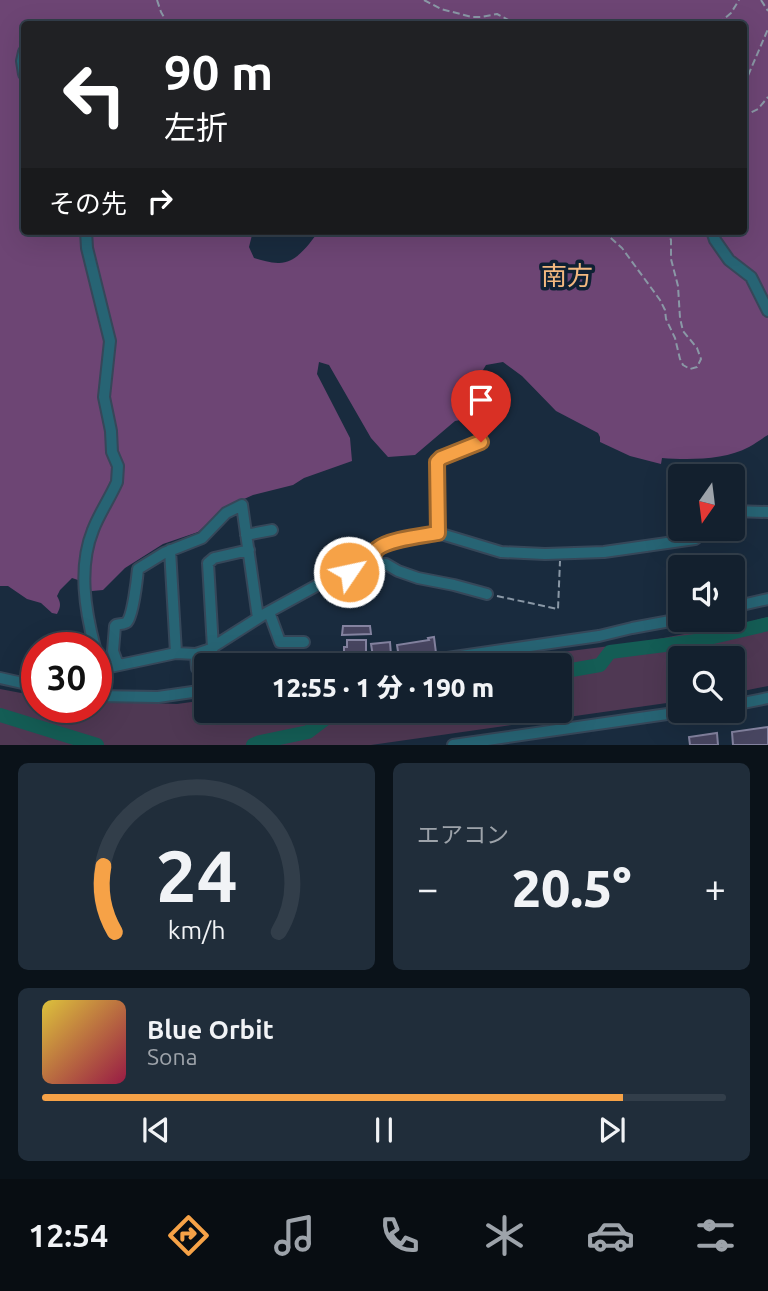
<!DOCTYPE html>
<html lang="ja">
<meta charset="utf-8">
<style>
body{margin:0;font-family:Ubuntu,"Noto Sans JP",sans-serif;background:#202d3a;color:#f1f3f6;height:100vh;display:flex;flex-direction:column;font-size:26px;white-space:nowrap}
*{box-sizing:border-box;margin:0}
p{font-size:23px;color:#9da3aa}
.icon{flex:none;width:38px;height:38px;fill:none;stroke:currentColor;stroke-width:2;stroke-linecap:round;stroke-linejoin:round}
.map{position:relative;height:745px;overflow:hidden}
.details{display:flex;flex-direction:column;gap:18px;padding:18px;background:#0a1219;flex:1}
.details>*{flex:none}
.guide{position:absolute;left:21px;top:21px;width:726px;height:214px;border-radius:7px;box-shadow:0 7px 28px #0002,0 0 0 2px #323e4a;background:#202124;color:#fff;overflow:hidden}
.needle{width:46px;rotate:194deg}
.controls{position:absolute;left:668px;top:464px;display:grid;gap:14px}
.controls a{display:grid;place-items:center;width:77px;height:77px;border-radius:7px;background:#13202e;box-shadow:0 7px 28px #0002,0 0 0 2px #323e4a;font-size:35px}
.speed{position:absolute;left:21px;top:632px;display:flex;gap:14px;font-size:35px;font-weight:700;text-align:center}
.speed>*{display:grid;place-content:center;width:91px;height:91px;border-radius:50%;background:#13202e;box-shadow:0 7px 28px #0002,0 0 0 2px #323e4a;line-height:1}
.speed .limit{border:10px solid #d22;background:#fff;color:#111}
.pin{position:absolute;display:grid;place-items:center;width:60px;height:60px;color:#fff;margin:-72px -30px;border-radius:50% 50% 50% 0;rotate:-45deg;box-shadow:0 0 7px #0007}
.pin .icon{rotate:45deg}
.me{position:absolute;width:77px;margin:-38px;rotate:56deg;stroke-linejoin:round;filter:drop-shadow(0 0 5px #0008)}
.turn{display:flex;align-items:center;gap:24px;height:147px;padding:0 28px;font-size:32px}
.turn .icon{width:91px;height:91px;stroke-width:2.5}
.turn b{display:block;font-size:49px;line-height:60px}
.then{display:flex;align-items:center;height:66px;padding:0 28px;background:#0003;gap:14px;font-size:26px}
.big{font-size:52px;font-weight:800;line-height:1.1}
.details .tile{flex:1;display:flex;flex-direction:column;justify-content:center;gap:10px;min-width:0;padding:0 24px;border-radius:10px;background:#202d3a}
.details .dial{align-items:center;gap:0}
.dial svg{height:182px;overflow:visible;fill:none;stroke:#323e4a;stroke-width:7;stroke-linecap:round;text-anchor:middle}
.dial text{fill:#f1f3f6;stroke:none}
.song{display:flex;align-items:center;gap:21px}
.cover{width:84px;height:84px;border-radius:10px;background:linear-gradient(135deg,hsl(50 70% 55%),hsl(340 70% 35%))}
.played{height:7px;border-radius:4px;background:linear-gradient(90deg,#f6a247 85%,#323e4a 85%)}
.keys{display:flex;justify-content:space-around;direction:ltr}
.heat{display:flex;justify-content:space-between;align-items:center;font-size:38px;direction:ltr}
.details .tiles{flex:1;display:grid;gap:18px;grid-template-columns:1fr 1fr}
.tile:last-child{grid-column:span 2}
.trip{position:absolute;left:194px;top:653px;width:378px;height:70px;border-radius:7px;background:#13202e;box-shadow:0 7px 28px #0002,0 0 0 2px #323e4a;font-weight:800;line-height:70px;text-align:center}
.tab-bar{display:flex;height:112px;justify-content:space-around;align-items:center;background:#080d12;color:#9da3aa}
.tab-bar .icon{width:49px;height:49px}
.tab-bar .on{color:#f6a247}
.tab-bar b{font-size:32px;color:#f1f3f6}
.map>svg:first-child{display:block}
.green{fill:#4f3853}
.forest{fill:#6d4574;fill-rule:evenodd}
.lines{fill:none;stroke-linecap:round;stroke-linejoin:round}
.river{stroke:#145d55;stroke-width:14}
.building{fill:#484661;stroke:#8483a0;stroke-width:2}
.minor-casing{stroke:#364759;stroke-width:14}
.path{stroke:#8a98a6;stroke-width:2;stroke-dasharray:7 3.5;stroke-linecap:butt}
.minor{stroke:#276474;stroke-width:10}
.route-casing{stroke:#a0692e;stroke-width:18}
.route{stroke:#f6a247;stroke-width:12}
.labels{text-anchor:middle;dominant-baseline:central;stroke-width:7;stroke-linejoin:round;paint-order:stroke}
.quarter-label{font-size:26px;fill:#f3b980;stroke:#0f2134}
</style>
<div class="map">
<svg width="768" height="745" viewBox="0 0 768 745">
<rect width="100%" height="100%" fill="#192b3e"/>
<path class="green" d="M768,617V686L733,693V658H681V701L371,745H0V689L37,696V707H96V701L177,704L206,700V710H560V665H459L642,642L753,621Z"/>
<path class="forest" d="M0,0H768V435C761,439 756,443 749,447C725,460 689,460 662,458L661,464L630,456L600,442V437L598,433L556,411L522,376L503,362L486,365L477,380L472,418L455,421L415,455L388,457L371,438L329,365L319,362L317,374L350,438L352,461L304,478L293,485L253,495L233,504L220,512L198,532L163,544L125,568L103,590L81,592L78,580L72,578L60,590L57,596C61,603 61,606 57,614L52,613L41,603L27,599L8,586H0ZM24,24H744V231H319C309,244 296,264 278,263C270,263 262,260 254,258L249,247L253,231H24Z"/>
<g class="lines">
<path class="river" d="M560,672L600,665L610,652L696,641L768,624
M0,715L97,745
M253,745L260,742L308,732L337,710"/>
</g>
<path class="building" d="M343,626H370L371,634L342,635Z
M434,637L436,653L399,658L397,645L429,640L428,638Z
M347,640H366V662H362L361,665H351L347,654H344V647H347Z
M390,642L391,655L373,657L371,644Z
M768,727V745H733L732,732Z
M717,733L718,745H690L689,737Z"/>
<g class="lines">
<g class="minor-casing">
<path id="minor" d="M24,52L22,61L24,74
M86,231L87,248L110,341L104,397L111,431L112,452L118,466L117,482C110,498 99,514 93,530C78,567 85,610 95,648
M712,231L715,240L729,260L751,277L768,311
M733,511L768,512
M438,533L437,462L441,458L481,442
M246,535L272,530
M170,550L176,653
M373,565L386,564L398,571L418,578L454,585L487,594
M733,607L768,599
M269,612L280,642H304
M213,648L208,563L214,558L249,550
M196,654L197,668L206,679
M118,665L113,651L115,626L116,625C119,624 125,624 127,622C133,615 137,579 138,569L164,553L202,538L226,513L242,505L258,618
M399,665L599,636L632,628L681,619
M96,670L176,653L196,654L208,650L263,615L325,581L349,571L373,565V556L378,549L391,543L438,533L501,552L545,554L604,552L695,539L700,535V528
M0,678L27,684L37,683
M96,696L158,697L206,690
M733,705L768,698
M453,745L695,710"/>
</g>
<path class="path" d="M157,0L161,12L168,24
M424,0L441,9L472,17H481L497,14L516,24
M761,0L768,11
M718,24L731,13L739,0
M744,85L768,29
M744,119L748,114L758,109L768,97
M744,172V183
M603,231L622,248L660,300L665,310L666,319L675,338L680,359L683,365L690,369L697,367L701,359L697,348L683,331L680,318L678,286L671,259V240L667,231
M497,596L558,609L560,561"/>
<use href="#minor" class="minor"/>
</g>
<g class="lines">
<g class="route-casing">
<path id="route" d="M349,572L373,565C372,559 373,554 377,549C389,539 422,536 438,533L437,462L441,458L481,442"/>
</g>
<use href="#route" class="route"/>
</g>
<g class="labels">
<g class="quarter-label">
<text x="567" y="275">南方</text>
</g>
</g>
</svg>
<div class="controls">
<a><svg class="needle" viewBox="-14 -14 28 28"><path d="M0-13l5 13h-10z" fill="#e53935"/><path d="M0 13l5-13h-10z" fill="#9da3aa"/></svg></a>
<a><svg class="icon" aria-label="sound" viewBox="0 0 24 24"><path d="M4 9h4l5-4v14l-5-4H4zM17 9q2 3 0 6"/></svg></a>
<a><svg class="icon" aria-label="search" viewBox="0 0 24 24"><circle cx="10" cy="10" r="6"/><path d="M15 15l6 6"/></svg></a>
</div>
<div class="speed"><div class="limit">30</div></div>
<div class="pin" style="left:481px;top:442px;background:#d93025"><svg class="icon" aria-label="arrive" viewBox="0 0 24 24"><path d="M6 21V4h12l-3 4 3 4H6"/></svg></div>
<svg class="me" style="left:349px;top:572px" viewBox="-20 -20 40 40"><circle r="17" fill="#f6a247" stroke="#fff" stroke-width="3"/><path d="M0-11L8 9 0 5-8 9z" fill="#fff"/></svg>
<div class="trip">12:55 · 1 分 · 190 m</div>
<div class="guide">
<div class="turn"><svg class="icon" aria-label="left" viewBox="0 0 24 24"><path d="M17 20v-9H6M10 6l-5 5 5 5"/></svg><div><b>90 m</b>左折</div></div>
<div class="then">その先<svg class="icon" aria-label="right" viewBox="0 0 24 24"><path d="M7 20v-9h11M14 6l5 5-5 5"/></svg></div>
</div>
</div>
<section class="details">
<div class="tiles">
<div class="tile dial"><svg viewBox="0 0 100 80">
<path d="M14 69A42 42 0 1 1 86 69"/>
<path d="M14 69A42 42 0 0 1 9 40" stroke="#f6a247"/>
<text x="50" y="56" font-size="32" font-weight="700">24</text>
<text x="50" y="72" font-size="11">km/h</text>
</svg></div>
<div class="tile"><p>エアコン</p>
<div class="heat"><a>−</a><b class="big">20.5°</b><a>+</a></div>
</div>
<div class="tile">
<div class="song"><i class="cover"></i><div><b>Blue Orbit</b><p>Sona</p></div></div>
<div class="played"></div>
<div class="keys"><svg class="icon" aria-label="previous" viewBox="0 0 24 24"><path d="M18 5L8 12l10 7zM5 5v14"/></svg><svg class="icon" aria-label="pause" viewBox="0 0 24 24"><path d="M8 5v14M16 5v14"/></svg><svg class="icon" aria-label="next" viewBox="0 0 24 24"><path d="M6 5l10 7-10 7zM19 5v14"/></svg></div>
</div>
</div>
</section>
<nav class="tab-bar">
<b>12:54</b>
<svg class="icon on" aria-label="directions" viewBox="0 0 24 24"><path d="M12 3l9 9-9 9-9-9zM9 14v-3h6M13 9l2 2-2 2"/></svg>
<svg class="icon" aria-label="music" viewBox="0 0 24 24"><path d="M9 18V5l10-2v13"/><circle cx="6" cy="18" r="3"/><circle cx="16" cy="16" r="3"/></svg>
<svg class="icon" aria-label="phone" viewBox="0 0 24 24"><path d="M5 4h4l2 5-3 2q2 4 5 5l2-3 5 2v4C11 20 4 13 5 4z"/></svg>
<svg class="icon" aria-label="climate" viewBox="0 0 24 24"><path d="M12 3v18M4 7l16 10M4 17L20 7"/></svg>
<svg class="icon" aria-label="car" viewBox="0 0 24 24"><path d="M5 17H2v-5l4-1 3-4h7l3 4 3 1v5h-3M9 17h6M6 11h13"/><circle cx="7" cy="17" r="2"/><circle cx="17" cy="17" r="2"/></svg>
<svg class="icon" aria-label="filters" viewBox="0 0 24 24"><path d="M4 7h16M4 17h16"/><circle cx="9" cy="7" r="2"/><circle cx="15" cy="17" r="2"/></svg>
</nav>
